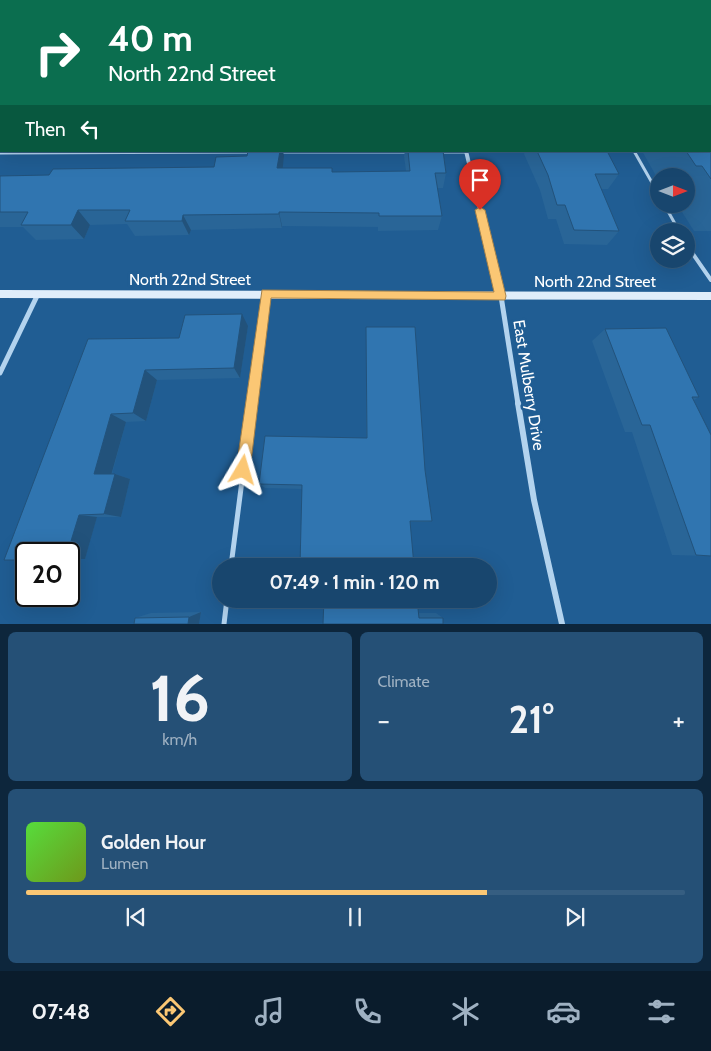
<!DOCTYPE html>
<meta charset="utf-8">
<style>
body{margin:0;font-family:Cabin,sans-serif;background:#255076;color:#f1f3f6;height:100vh;display:flex;flex-direction:column;font-size:19px;white-space:nowrap}
*{box-sizing:border-box;margin:0}
p{font-size:16px;color:#9fb1c2}
.icon{flex:none;width:28px;height:28px;fill:none;stroke:currentColor;stroke-width:2;stroke-linecap:round;stroke-linejoin:round}
.map{position:relative;height:624px;overflow:hidden}
.side{display:flex;flex-direction:column;gap:8px;padding:8px;background:#0d263c;flex:1}
.side>*{flex:none}
.hud{position:absolute;left:0px;top:0px;width:711px;height:152px;box-shadow:0 5px 20px #0002,0 0 0 1px #365e81;background:#0b6e4f;color:#fff;overflow:hidden}
.needle{width:32px;rotate:90deg}
.buttons{position:absolute;left:650px;top:168px;display:grid;gap:10px}
.buttons a{display:grid;place-items:center;width:45px;height:45px;border-radius:50%;background:#18466e;box-shadow:0 5px 20px #0002,0 0 0 1px #365e81;font-size:25px}
.speed{position:absolute;left:15px;top:542px;display:flex;gap:10px;font-size:25px;font-weight:700;text-align:center}
.speed>*{display:grid;place-content:center;width:65px;height:65px;border-radius:50%;background:#18466e;box-shadow:0 5px 20px #0002,0 0 0 1px #365e81;line-height:1}
.speed .limit{border:2px solid #111;border-radius:8px;background:#fff;color:#111}
.pin{position:absolute;display:grid;place-items:center;width:42px;height:42px;color:#fff;margin:-51px -21px;border-radius:50% 50% 50% 0;rotate:-45deg;box-shadow:0 0 5px #0007}
.pin .icon{rotate:45deg}
.me{position:absolute;width:55px;margin:-28px;rotate:7deg;stroke-linejoin:round;filter:drop-shadow(0 0 4px #0008)}
.turn{display:flex;align-items:center;gap:18px;height:105px;padding:0 25px;font-size:22px}
.turn .icon{width:65px;height:65px;stroke-width:2.5}
.turn b{display:block;font-size:35px;line-height:42px}
.then{display:flex;align-items:center;height:48px;padding:0 25px;background:#0003;gap:10px;font-size:19px}
.big{font-size:38px;font-weight:700;line-height:1.1}
.side .card{flex:1;display:flex;flex-direction:column;justify-content:center;gap:8px;min-width:0;padding:0 18px;border-radius:8px;background:#255076}
.side .dial{align-items:center;gap:0}
.dial b{font-size:65px;line-height:1}
.song{display:flex;align-items:center;gap:15px}
.cover{width:60px;height:60px;border-radius:8px;background:linear-gradient(135deg,hsl(110 70% 55%),hsl(80 70% 35%))}
.played{height:5px;border-radius:2px;background:linear-gradient(90deg,#fbc774 70%,#365e81 70%)}
.keys{display:flex;justify-content:space-around;direction:ltr}
.heat{display:flex;justify-content:space-between;align-items:center;font-size:28px;direction:ltr}
.side .tiles{flex:1;display:grid;gap:8px;grid-template-columns:1fr 1fr}
.card:last-child{grid-column:span 2}
.trip{position:absolute;left:212px;top:558px;width:285px;height:50px;border-radius:25px;background:#18466e;box-shadow:0 5px 20px #0002,0 0 0 1px #365e81;font-weight:700;line-height:50px;text-align:center}
.tab-bar{display:flex;height:80px;justify-content:space-around;align-items:center;background:#0a1c2c;color:#9fb1c2}
.tab-bar .icon{width:35px;height:35px}
.tab-bar .on{color:#fbc774}
.tab-bar b{font-size:22px;color:#f1f3f6}
.map>svg:first-child{display:block}
.lines{fill:none;stroke-linecap:round;stroke-linejoin:round}
.lane-far2{stroke:#b3d3ee;stroke-width:3}
.lane-far1{stroke:#b3d3ee;stroke-width:4}
.lane{stroke:#b3d3ee;stroke-width:5}
.street-far2{stroke:#b3d3ee;stroke-width:4}
.street-far1{stroke:#b3d3ee;stroke-width:5}
.street{stroke:#b3d3ee;stroke-width:6}
.secondary{fill:#dfedfa;fill-rule:evenodd}
.wall{fill:#296597}
.shaded-wall{fill:#22527b}
.building{fill:#3075b0;stroke:#22527b}
.route{fill:#fbc774;stroke:#a3814b}
.labels{text-anchor:middle;dominant-baseline:central;stroke-width:5;stroke-linejoin:round;paint-order:stroke}
.street-label{font-size:16px;fill:#fff;stroke:#205d93}
</style>
<div class="map">
<svg width="711" height="624" viewBox="0 0 711 624">
<rect width="100%" height="100%" fill="#205d93"/>
<g class="lines">
<path class="lane-far2" d="M634,151L659,195
M280,152H408
M440,152H466
M0,153L253,152
M664,204L679,231"/>
<path class="lane-far1" d="M686,244L711,280
M252,404L266,296"/>
<path class="lane" d="M231,566L252,403
M224,624L227,599"/>
<path class="street-far2" d="M466,151L486,234"/>
<path class="street-far1" d="M486,233L501,296L518,404
M0,373L38,294"/>
<path class="street" d="M518,403L534,500L562,624"/>
<path class="secondary" d="M672,0H678L679,1H673Z
M710,35L711,36V40H710Z
M0,290L711,292V300L0,298Z"/>
</g>
<path class="wall" d="M0,0L1,1V42H0Z
M566,0H665L666,1H566Z
M711,55V231H694L677,204H686V176H659V181L642,151H710Z
M0,78H1V128H0Z
M405,151H443L446,173L443,188H437L442,216L438,230L378,231V227L282,226V228L191,230L189,235L135,236L127,224L90,225L84,239L36,240L23,227H0V176L49,175L214,167L284,156L282,168L332,172L406,171L404,156Z
M525,151H607L619,174L608,189H601L619,231L607,245L564,244L556,219H548L540,190L524,154Z
M248,326L240,378L157,380L146,421L126,422L112,474H115L130,479L121,517H97L85,559H69L88,339L179,338Z
M366,327L425,470L432,521L427,522H411L302,489L265,488L259,484L366,438Z
M605,329L699,397L694,400L711,435V556L672,555L632,432H625L592,341Z
M201,612L199,624H134L135,618L151,613Z
M418,613H436L443,618L323,624Z"/>
<path class="shaded-wall" d="M280,151H283L284,156L281,183L277,168Z
M78,210L90,225L84,239L71,225Z
M279,212L282,226V228L279,214Z
M183,215L191,230L189,235L182,221Z
M242,314L248,326L240,378L234,368Z
M145,370L157,380L146,421L133,413Z
M111,414L126,422L110,479L94,474Z
M115,474L130,479L121,517L104,514Z
M79,515L97,517L85,559H69V554H67Z
M201,612L199,624H188L189,617Z"/>
<path class="building" d="M0,0H478V1H1V27H0Z
M600,0H665L666,1H601Z
M710,54L711,55V179L702,166H696L686,151H710Z
M0,78H1V112H0Z
M248,151H280L277,168H332V172L410,171L408,151H443L446,173H435L442,216H379V213L279,212V214L183,215L182,221H125L130,210H78L71,225H21L28,212H0V176L49,175L53,169L214,167L216,157L247,156Z
M537,151H607L619,174H595L619,231L574,230L565,205H557L548,175Z
M242,314L234,368L145,370L133,413L111,414L94,474H115L104,514L79,515L67,554H26V560H4L88,339L179,338L185,315Z
M366,327H415L425,470L432,521H410L414,566H300L302,485L259,484L265,436L367,438Z
M666,328L699,397H692L711,435V556L696,555L650,425H642L605,329Z
M324,599H417L419,618H443V624H323Z
M189,617L188,624H134L135,618Z"/>
<path class="route" d="M480,207L485,210L506,296L505,300L271,298L250,470L248,475L243,477L238,475L236,470L262,290L494,292L475,210Z"/>
<g class="labels">
<g class="street-label">
<text x="190" y="279">North 22nd Street</text>
<text x="595" y="281">North 22nd Street</text>
<text transform="translate(529 385) rotate(81)">East Mulberry Drive</text>
</g>
</g>
</svg>
<div class="buttons">
<a><svg class="needle" viewBox="-14 -14 28 28"><path d="M0-13l5 13h-10z" fill="#e53935"/><path d="M0 13l5-13h-10z" fill="#9fb1c2"/></svg></a>
<a><svg class="icon" aria-label="layers" viewBox="0 0 24 24"><path d="M12 4l9 5-9 5-9-5zM3 14l9 5 9-5"/></svg></a>
</div>
<div class="speed"><div class="limit">20</div></div>
<div class="pin" style="left:480px;top:210px;background:#d93025"><svg class="icon" aria-label="arrive" viewBox="0 0 24 24"><path d="M6 21V4h12l-3 4 3 4H6"/></svg></div>
<svg class="me" style="left:243px;top:470px" viewBox="-20 -20 40 40"><path d="M0-17L14 15 0 8-14 15z" fill="#fbc774" stroke="#fff" stroke-width="4"/></svg>
<div class="trip">07:49 · 1 min · 120 m</div>
<div class="hud">
<div class="turn"><svg class="icon" aria-label="right" viewBox="0 0 24 24"><path d="M7 20v-9h11M14 6l5 5-5 5"/></svg><div><b>40 m</b>North 22nd Street</div></div>
<div class="then">Then<svg class="icon" aria-label="left" viewBox="0 0 24 24"><path d="M17 20v-9H6M10 6l-5 5 5 5"/></svg></div>
</div>
</div>
<section class="side">
<div class="tiles">
<div class="card dial"><b>16</b><p>km/h</p></div>
<div class="card"><p>Climate</p>
<div class="heat"><a>−</a><b class="big">21°</b><a>+</a></div>
</div>
<div class="card">
<div class="song"><i class="cover"></i><div><b>Golden Hour</b><p>Lumen</p></div></div>
<div class="played"></div>
<div class="keys"><svg class="icon" aria-label="previous" viewBox="0 0 24 24"><path d="M18 5L8 12l10 7zM5 5v14"/></svg><svg class="icon" aria-label="pause" viewBox="0 0 24 24"><path d="M8 5v14M16 5v14"/></svg><svg class="icon" aria-label="next" viewBox="0 0 24 24"><path d="M6 5l10 7-10 7zM19 5v14"/></svg></div>
</div>
</div>
</section>
<nav class="tab-bar">
<b>07:48</b>
<svg class="icon on" aria-label="directions" viewBox="0 0 24 24"><path d="M12 3l9 9-9 9-9-9zM9 14v-3h6M13 9l2 2-2 2"/></svg>
<svg class="icon" aria-label="music" viewBox="0 0 24 24"><path d="M9 18V5l10-2v13"/><circle cx="6" cy="18" r="3"/><circle cx="16" cy="16" r="3"/></svg>
<svg class="icon" aria-label="phone" viewBox="0 0 24 24"><path d="M5 4h4l2 5-3 2q2 4 5 5l2-3 5 2v4C11 20 4 13 5 4z"/></svg>
<svg class="icon" aria-label="climate" viewBox="0 0 24 24"><path d="M12 3v18M4 7l16 10M4 17L20 7"/></svg>
<svg class="icon" aria-label="car" viewBox="0 0 24 24"><path d="M5 17H2v-5l4-1 3-4h7l3 4 3 1v5h-3M9 17h6M6 11h13"/><circle cx="7" cy="17" r="2"/><circle cx="17" cy="17" r="2"/></svg>
<svg class="icon" aria-label="filters" viewBox="0 0 24 24"><path d="M4 7h16M4 17h16"/><circle cx="9" cy="7" r="2"/><circle cx="15" cy="17" r="2"/></svg>
</nav>
